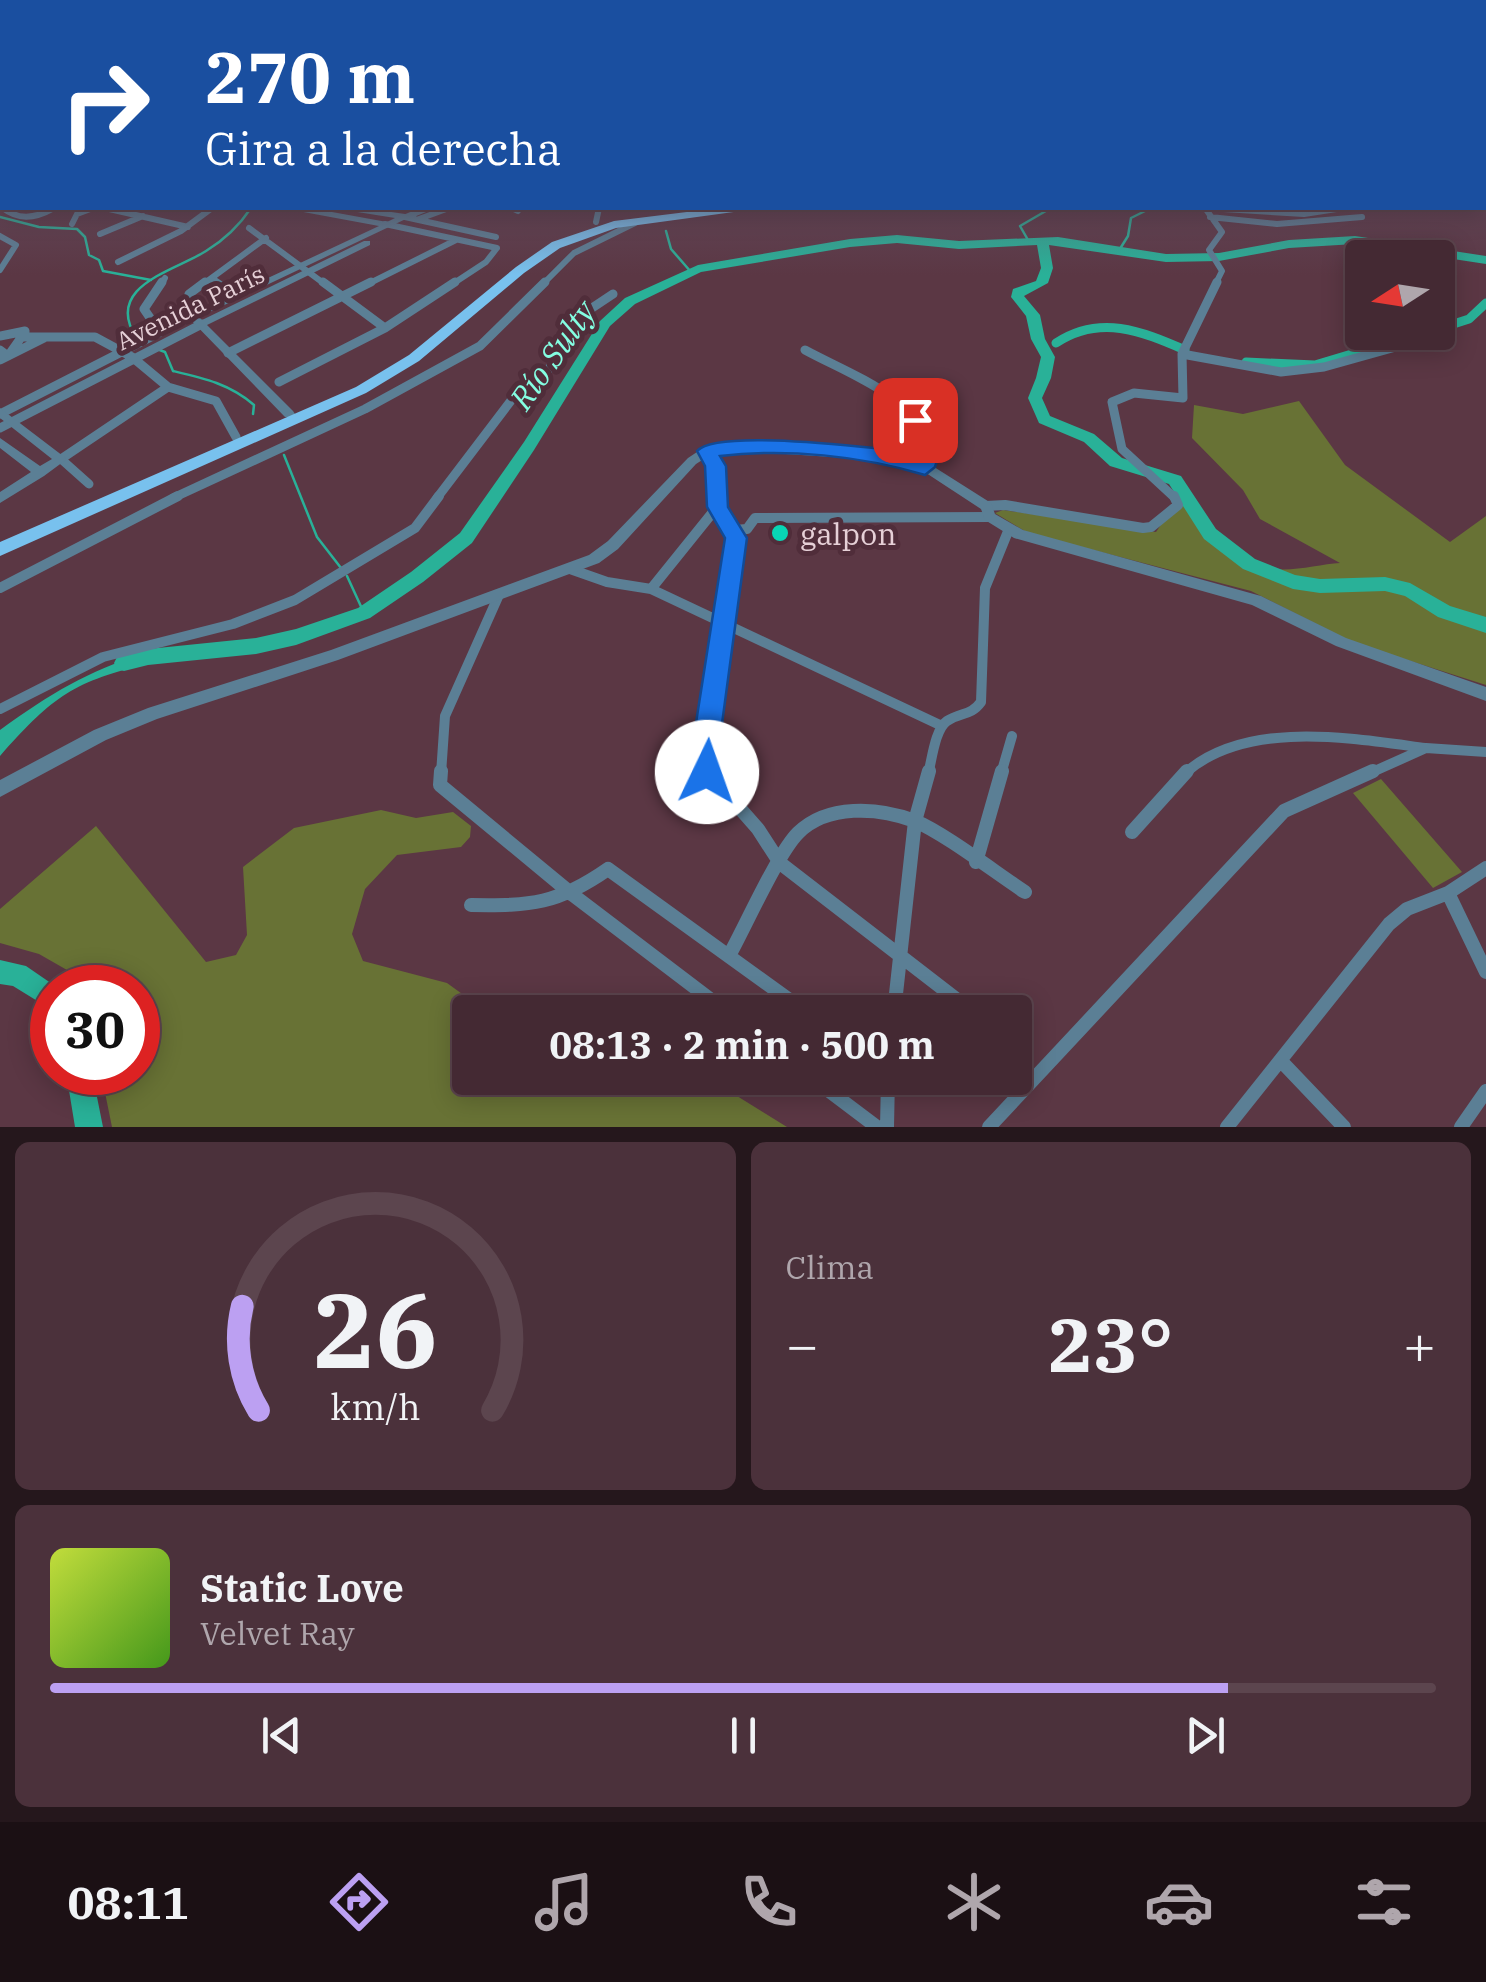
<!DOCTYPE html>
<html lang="es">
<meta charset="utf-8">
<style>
body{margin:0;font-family:"IBM Plex Serif",serif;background:#4b313b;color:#f1f3f6;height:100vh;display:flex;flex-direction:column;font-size:38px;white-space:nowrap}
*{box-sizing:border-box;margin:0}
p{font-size:32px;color:#afa6ac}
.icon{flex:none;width:55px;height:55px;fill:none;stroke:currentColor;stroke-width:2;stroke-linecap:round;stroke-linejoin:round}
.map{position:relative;height:1127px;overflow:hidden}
.side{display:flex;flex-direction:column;gap:15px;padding:15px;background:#25171c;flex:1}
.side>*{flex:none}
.hud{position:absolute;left:0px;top:0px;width:1488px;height:210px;box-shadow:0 5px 25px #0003,0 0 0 2px #5c454e;background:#1a4fa0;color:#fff;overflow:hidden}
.needle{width:65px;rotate:258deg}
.tools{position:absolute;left:1345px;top:240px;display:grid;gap:20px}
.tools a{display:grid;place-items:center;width:110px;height:110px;border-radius:10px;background:#442933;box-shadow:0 5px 25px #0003,0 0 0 2px #5c454e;font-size:50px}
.speed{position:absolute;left:30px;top:965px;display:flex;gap:20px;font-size:50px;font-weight:700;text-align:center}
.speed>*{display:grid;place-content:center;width:130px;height:130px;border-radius:50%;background:#442933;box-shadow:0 5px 25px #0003,0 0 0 2px #5c454e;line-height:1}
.speed .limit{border:15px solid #d22;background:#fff;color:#111}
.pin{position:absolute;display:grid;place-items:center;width:85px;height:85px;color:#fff;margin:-42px;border-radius:20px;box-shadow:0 5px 15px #0006}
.me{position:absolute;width:110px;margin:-55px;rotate:3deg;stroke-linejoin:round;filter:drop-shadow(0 0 8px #0008)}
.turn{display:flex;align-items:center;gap:35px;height:210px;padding:0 40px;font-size:45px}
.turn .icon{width:130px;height:130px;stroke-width:2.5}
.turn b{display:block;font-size:70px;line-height:85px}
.big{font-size:75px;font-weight:700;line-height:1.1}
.side .card{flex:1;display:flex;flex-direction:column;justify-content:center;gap:15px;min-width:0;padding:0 35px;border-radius:15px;background:#4b313b}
.side .dial{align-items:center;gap:0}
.dial svg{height:260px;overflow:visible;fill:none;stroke:#5c454e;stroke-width:7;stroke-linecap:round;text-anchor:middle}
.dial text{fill:#f1f3f6;stroke:none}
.song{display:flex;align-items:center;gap:30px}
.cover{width:120px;height:120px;border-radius:15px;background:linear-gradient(135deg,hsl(70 70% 55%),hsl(100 70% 35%))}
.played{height:10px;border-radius:5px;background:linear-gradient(90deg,#bca0f2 85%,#5c454e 85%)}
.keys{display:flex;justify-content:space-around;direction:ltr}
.heat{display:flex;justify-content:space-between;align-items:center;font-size:55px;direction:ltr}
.side .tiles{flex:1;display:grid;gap:15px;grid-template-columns:1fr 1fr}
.card:last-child{grid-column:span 2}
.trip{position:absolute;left:452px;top:995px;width:580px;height:100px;border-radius:10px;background:#442933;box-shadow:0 5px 25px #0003,0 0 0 2px #5c454e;font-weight:700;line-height:100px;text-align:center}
.menu{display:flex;height:160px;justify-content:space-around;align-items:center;background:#1b1014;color:#afa6ac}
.menu .icon{width:70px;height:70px}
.menu .active{color:#bca0f2}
.menu b{font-size:45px;color:#f1f3f6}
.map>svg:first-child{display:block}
.green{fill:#687235}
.water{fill:#29b198}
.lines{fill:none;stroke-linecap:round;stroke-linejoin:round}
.stream{stroke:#29b198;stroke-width:2.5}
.canal{stroke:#29b198;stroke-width:9}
.river{fill:#29b198;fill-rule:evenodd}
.minor-far3{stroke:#5b7f95;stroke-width:6}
.minor-far2{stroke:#5b7f95;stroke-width:9}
.minor-far1{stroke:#5b7f95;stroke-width:10}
.minor{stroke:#5b7f95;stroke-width:14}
.tertiary{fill:#5b7f95;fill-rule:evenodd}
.trunk{fill:#78c1ee;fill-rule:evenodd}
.route{fill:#1a73e8;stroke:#114b97;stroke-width:2.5}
.poi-dot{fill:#08d5b5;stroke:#502d3a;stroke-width:4}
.labels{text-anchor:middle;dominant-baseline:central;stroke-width:10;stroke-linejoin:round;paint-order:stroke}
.far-street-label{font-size:25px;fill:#e6d0d7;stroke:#502d3a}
.poi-label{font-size:30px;fill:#e6d0d7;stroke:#502d3a;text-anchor:start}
.water-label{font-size:32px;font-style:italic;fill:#84fee2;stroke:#502d3a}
</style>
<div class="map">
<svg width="1486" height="1127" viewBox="0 0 1486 1127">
<rect width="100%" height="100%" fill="#5b3744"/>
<path class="green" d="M1299,401L1345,465L1450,542L1486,516V685L1354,643L1251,591L1028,533L995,513L1003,510L1156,532L1184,491C1203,526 1229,557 1270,568C1289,573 1320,564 1340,563L1260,519L1243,490L1192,438L1194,405L1243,414Z
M1381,779L1462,872L1433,888L1353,793Z
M381,810L416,818L453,812L471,826L470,837L461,847L397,855L365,889L352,934L363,961L447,983L487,1012H470V1078H708L787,1127H112L101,1073L138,1072V988L73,987L67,970L39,954L0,943V909L96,826L206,962L236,955L247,935L243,867L294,828Z"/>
<path class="water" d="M147,652L144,665C70,682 49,701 0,756V730C53,692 84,673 147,652Z"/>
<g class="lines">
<path class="stream" d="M0,217L39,227L77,229L85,237L89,255L99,260L103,271L151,280
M666,231L671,249L691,272
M1028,240L1020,226L1051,208
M1118,252L1128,236L1131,218L1151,208
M137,339C102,286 175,271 206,251C224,240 239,226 251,208
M157,349L165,352L173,371C203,378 230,384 254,405L253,414
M284,455L317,537L341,568
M347,576L364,613"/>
<path class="canal" d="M1438,329L1469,319L1486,303
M1056,343C1100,314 1141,331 1185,350
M1246,362L1315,365L1425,332"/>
<path class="river" d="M1485,182H1486V190H1485Z
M897,235L959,241L1058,237L1166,254L1219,253L1289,240L1355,236L1486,256V264L1355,244L1289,248L1219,261L1166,262L1049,245L1053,268L1048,283L1024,296L1040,315L1045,339L1055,357L1051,378L1042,398L1050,416L1094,434L1122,458L1181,476L1216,529L1255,559L1295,575L1320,579L1385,577L1410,583L1450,606L1486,617V633L1438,617L1405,596L1385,591L1320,593L1293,589L1243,569L1204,539L1169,484L1110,466L1084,442L1039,423L1028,398L1036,378L1041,357L1031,339L1026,316L1011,297L1013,289L1036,281L1041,268L1037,245L959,249L897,243L850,247L701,272L635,304L610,326L534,450L472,543L423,582L370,618L296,645L256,654L148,665L124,671L117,669L114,663L117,657L148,649L256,638L296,629L358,608L411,572L460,533L524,442L600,321L625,298L698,265L850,239Z
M0,960L26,966L58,988H52V1010L13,986L0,984Z
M66,1072H92L103,1127H75Z"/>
<path class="minor-far3" d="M0,206C18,221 34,219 54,208
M105,208L188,227
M512,208L518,211
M1205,208L1222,232L1209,250L1222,271L1215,285
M1207,208L1304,214L1343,208
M405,217L496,237
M406,217L428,208
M1210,217L1277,224L1362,217
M419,219L449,208
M596,222L599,208
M72,224L77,214L93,208
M385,224L497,248L486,262L451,285
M249,228L326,285
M100,234L143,216
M0,236L16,245L0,270
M118,262L181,231L212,208
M211,279L219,285
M161,285L165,278
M202,285L266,238
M366,285L456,240
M542,285L574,253L635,223"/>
<path class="minor-far2" d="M215,282L234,295
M323,282L385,328
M189,294L205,282
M159,331L144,309L162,282
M0,336L25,331
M21,337H95L132,357L168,387L216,401L236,437
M0,350L8,356L25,332
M805,350C855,377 911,394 933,450L925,467
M228,353L371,282
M1182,354L1281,372L1324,367L1410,343
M0,360L44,338
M279,382L385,328L455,282
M0,414L192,316
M0,428L202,324
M707,451L715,465L717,498
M89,484L61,459L168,387
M173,498L365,409L480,346L545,282
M437,498L513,398L541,380L592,308L613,294
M1175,498L1122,449L1112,402L1134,393L1183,398L1182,354L1217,282"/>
<path class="minor-far1" d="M986,506L1005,505L1143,528L1151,527L1178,505L1174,496
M734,530L747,529L755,518L990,517
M570,569L607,582L651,589L942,726
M0,588L178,496
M651,589L717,507
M0,709L103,657L233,624L295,600L415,528L439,496
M441,774L445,716L498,597
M709,774L704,761L736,538L717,507L716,496
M928,774C932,760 935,729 947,721C960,712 971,716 981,702L985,588L1009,529
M1001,774L1012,736
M1184,774C1245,719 1350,738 1425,748
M1368,774L1426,748L1486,752"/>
<path class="minor" d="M441,771L440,785L573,895L727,1012
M707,771L758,829L780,863L973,1012
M1132,832L1187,771
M976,862L1002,771
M1448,893L1486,972
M471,905C531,906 558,904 608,869L806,1012
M730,954C746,925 778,853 798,833C827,804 878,807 915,821C944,833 996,873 1025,892
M894,1012L915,821L929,771
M1282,1062L1344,1127
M812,1078L877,1127
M887,1127L888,1078
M989,1127L1284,811L1373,771
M1227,1127L1389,924L1407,909L1448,893L1486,868
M1461,1127L1486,1091"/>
<path class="tertiary" d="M2,161V168L0,169V162Z
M294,208H310L387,222L395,218L351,211L347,208H364L405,214L410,217L199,317L202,320L364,241H370V245L207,325L293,411L295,414L293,417H285L187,316L379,226L298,211Z
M0,408L67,459L44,476L0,503V492L31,472L0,448V438L40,466L52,459L0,418Z
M740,443L899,454L931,465L991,503L995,514L1023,530L1261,596L1346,638L1486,687V701L1336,646L1252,605L1014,538L985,520L981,509L923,471L894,461L740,451L710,455L696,464L618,549L599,563L338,660L157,719L106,740L0,797V780L94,730L148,708L331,650L589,555L608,541L688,458L703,448Z"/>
<path class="trunk" d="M719,208H747L741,211L616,228L560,248L524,273L419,361L366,393L0,556V542L356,387L409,355L516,267L552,242L614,221Z"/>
</g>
<linearGradient id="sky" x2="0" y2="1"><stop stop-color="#321e25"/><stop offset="0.43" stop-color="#665367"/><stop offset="1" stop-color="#665367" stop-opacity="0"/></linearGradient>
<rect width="1486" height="275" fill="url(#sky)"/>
<path class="route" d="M915,413L922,415L942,445L935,467L925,475C862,456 786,448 720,456L726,466L728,507L747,538L717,761L720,772L716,781L707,784L697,781L690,761L725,538L707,507L705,466L697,451C717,429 860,447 894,450L918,457L922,445L905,420Z"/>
<circle class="poi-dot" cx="780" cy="533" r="10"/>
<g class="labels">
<g class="far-street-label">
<text transform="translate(190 307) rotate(-26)">Avenida París</text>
</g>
<g class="poi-label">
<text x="800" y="533">galpon</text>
</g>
<g class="water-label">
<text transform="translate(552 355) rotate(-55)">Río Sulty</text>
</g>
</g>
</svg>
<div class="tools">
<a><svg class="needle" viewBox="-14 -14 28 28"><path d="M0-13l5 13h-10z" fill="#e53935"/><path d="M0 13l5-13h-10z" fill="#afa6ac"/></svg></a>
</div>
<div class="speed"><div class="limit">30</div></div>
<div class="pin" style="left:915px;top:420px;background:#d93025"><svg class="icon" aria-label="arrive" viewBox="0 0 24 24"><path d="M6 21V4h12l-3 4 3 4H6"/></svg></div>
<svg class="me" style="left:707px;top:772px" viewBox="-20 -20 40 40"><circle r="19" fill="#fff"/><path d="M0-13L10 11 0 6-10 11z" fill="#1a73e8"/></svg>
<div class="trip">08:13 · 2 min · 500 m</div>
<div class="hud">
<div class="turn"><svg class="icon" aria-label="right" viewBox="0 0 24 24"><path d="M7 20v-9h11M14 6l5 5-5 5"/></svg><div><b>270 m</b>Gira a la derecha</div></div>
</div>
</div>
<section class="side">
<div class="tiles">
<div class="card dial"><svg viewBox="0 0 100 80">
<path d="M14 69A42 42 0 1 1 86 69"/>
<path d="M14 69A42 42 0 0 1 9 37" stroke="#bca0f2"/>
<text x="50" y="56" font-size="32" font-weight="700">26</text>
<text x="50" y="72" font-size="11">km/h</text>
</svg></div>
<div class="card"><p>Clima</p>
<div class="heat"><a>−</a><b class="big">23°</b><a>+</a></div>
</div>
<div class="card">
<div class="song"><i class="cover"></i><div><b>Static Love</b><p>Velvet Ray</p></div></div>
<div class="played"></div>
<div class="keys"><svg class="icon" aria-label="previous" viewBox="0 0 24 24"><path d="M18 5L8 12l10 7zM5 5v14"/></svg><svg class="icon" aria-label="pause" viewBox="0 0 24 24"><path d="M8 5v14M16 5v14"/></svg><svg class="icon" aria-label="next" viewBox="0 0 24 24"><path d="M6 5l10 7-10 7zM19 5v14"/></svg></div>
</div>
</div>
</section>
<nav class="menu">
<b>08:11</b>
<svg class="icon active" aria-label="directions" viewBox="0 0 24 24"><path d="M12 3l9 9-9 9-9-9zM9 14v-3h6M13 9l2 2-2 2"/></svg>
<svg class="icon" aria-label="music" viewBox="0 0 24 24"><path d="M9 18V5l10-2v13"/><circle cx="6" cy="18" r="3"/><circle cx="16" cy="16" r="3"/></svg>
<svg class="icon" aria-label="phone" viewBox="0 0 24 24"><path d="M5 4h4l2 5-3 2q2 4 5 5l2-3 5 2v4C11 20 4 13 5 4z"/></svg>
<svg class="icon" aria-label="climate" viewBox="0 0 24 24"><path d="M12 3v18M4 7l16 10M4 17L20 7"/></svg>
<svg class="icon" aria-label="car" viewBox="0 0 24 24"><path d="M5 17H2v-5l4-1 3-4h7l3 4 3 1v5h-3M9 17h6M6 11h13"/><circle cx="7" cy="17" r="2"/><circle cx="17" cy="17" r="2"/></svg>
<svg class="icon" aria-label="filters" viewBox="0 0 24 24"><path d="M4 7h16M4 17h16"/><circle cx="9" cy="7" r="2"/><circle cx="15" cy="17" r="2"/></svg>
</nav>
